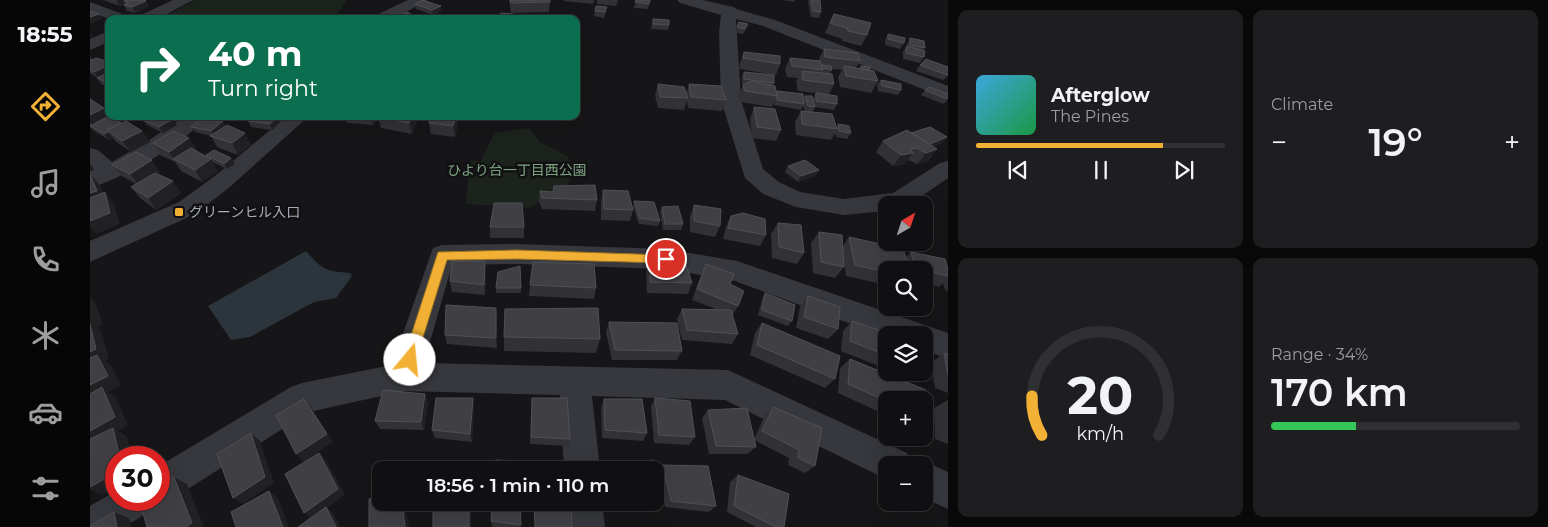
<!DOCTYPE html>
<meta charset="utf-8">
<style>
body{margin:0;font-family:Montserrat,"Noto Sans JP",sans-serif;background:#1e1e20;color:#f1f3f6;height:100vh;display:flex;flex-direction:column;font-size:19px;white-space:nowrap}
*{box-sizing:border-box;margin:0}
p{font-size:16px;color:#9c9d9f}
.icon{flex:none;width:28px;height:28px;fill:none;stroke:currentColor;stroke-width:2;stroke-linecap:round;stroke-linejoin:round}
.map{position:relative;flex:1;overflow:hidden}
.panel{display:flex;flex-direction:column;gap:10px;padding:10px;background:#09090a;width:600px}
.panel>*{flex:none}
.banner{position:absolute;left:15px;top:15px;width:475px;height:105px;border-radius:10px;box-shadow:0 5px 20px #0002,0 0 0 1px #303032;background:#0b6e4f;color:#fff;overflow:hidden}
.needle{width:32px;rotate:39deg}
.tools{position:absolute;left:788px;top:196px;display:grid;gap:10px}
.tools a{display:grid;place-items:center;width:55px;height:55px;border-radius:10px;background:#101012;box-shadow:0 5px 20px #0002,0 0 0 1px #303032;font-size:25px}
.speed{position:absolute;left:15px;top:446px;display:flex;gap:10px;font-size:25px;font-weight:700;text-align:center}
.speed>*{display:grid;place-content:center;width:65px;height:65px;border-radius:50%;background:#101012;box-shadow:0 5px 20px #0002,0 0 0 1px #303032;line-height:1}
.speed .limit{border:8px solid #d22;background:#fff;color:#111}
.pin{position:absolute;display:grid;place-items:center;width:42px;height:42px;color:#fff;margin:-21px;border:2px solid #fff;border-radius:50%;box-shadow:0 1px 5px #0007}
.me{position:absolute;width:55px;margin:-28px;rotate:17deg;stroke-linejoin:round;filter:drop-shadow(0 0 4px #0008)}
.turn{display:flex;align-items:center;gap:18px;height:105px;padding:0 20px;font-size:22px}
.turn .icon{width:65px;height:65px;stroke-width:2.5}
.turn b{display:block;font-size:35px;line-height:42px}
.big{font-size:38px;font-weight:600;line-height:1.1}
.panel .widget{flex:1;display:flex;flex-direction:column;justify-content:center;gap:8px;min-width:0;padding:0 18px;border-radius:10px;background:#1e1e20}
.panel .dial{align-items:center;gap:0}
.dial svg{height:130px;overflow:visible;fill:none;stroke:#303032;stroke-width:7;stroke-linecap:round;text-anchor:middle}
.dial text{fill:#f1f3f6;stroke:none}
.song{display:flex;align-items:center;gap:15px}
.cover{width:60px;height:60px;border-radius:8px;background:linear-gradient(135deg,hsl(200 70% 55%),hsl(140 70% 35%))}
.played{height:5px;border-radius:2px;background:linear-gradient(90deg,#f2b134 75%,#303032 75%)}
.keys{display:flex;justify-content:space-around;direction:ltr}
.heat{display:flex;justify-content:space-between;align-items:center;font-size:28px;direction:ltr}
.charge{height:8px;border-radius:4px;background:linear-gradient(90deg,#34c759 34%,#303032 0)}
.panel .tiles{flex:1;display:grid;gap:10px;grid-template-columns:repeat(2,1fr)}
.trip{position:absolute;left:282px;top:461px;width:292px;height:50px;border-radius:10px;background:#101012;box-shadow:0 5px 20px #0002,0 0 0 1px #303032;font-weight:600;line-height:50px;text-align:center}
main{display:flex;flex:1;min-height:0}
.dock{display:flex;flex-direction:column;width:90px;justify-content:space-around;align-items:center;background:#060607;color:#9c9d9f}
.dock .icon{width:35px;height:35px}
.dock .selected{color:#f2b134}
.dock b{font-size:22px;color:#f1f3f6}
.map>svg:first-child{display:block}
.green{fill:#1c231d}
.water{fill:#2c353c}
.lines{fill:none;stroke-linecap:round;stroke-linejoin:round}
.minor{fill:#37383d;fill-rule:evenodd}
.wall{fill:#323236}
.shaded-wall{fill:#212124}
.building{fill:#3f3f44;stroke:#4f5156}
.route{fill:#f2b134;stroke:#9d7322}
.poi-dot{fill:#f2b134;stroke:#111113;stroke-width:2}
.labels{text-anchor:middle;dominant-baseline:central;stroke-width:5;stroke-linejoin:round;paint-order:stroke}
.park-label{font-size:14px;fill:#7fa381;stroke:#111113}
.poi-label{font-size:14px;fill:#a8adb8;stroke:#111113;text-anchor:start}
</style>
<main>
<nav class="dock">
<b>18:55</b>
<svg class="icon selected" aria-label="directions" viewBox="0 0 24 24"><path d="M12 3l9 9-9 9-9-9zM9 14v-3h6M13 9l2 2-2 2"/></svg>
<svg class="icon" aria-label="music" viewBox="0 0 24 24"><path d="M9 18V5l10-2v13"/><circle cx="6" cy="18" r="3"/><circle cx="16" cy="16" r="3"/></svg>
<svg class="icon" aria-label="phone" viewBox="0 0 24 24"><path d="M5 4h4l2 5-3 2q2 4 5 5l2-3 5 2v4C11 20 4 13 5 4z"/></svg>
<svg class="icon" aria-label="climate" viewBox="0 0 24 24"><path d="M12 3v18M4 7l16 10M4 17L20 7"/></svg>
<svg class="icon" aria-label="car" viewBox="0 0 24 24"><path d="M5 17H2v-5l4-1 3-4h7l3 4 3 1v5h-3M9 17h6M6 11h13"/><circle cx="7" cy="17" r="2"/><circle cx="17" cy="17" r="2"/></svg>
<svg class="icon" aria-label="filters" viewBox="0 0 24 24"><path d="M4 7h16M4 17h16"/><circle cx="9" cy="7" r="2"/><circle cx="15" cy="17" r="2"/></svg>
</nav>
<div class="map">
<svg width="858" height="527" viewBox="0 0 858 527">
<rect width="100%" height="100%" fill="#161618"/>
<path class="green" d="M105,0H257L244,19H71Z
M440,128L450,142L477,156L484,167L477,186L439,208L376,204L380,161H391L404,133Z"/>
<path class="water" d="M216,251C232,270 236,271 260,273L262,276L246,298L224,302L160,337L141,340L118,306Z"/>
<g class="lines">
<path class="minor" d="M83,0H103L68,19H47L49,16Z
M318,0H338L303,19H282L284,16Z
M587,0H612L644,7L646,9L685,20L858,86V99L673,26L646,19L651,100L673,169L689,182L710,192L754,199L803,193L850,163L858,161V178L819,205H796V211L754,215L706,207L673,194L655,178L631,100L629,32L631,15L590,3Z
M0,2L38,16L40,19H19L0,12Z
M19,31V42L0,50V39Z
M88,116H109L112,120C96,144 28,180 0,188V171L4,170L0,167V148L8,150L22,162L58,141L90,119Z
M197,116H219L141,186L105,214L0,262V241L89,202L125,176Z
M427,244L576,249L647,261L858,333V359L834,350V335L796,337L645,281L576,269L427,264L362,265L334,363L638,370L817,453L822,465H796V479L635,400L502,396L510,470H474L470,395L314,391L219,412L82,499L69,504L63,501C51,527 26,527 0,527V506L26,491V500H69V466L201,387L212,383L302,365L343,248L352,245Z
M834,461L858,472V509L834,498V465H825Z
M476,502H512L515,527H477Z"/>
</g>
<path class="wall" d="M12,0H54L56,1L59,6L45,13L37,11L34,5L36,4H35L30,6L18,2L17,1H16Z
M419,0H460L459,12L421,13Z
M474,0H504L503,4L474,1Z
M507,0H528L526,6L507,4Z
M546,0H560L558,9L544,8Z
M693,0H705L704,2Z
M719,0H730L731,12L729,18L721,17L718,2Z
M325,4L351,11L343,15L326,9Z
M505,11L516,12L514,18L504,16Z
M744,14L777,35L771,46L752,41V39L735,33Z
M563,19L579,25L578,30L561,29Z
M649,22L658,24L656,29L653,34L646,33Z
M798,34L814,43L810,49L795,45V40Z
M820,38L835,48L833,50L834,57L830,63L813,59V52Z
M734,49L770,61L766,68L769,69L771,66L780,70L788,81L781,93L750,87L748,77L752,70L742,69L740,74L744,84L739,95L747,104L744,110L725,107L723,112L747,127L748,124L761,133L757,139L746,137L745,133L741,140L706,135L705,122L711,111H715L713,106L711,110L684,105L685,101L682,107L651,102L648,96L653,85L652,84V77L654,72L684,83L683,86L686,93L687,91L714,99L715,96L723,101V99L726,93L708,91L706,82L708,78L697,77L695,69L700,58L728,61Z
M654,52L690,64L686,75L649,69L650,63Z
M0,56L3,60L19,62V87L11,84L7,78H8L0,73Z
M830,65L858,67V76L853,80L826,71Z
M791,80L811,90L808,95L788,91L787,85Z
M568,84L596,95L599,84L636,100L632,111L598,108L597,101L594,110L568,108L565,95Z
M835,90L858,94L857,101L853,104L831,95Z
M0,99L14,108L19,114V116H20L21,118L31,123L52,131L60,142L41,152L25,141L23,138L19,140L4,131L0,126Z
M664,107L691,130L686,141L662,138L660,119Z
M39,116H58L48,121Z
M136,116H153L148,120Z
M164,116H191L192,120L182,130L161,127L158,121Z
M255,116H289L283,125L257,123Z
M342,116H368V124L365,137L341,134L339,123Z
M288,117L327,122L322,134L291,128Z
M53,120L87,125L73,133L57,125Z
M136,126L161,144L148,155L127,147L121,136L105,132L101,127Z
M821,133L852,143L842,147L847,149L838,161L827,164L818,160L815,164L803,166L786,152L793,141Z
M99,138L106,149L105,150L118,158L116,155L141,158L145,164L137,169L122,162L128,171L112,182L91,171L85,162L70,155L63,143Z
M22,165L70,172L67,174L83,181L91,193L66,210L50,198L41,187L46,184L32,176Z
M698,166L729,170L725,176L708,182L695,172Z
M513,190L543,210L540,221L511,220V201Z
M450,191L507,200L505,211L452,209L449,202Z
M544,201L570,221L568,226L549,224L543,207Z
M604,205L630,226L625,237L600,232V216Z
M572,207L593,224L591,230H573L570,212Z
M641,216L676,235L670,246L633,239L636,227Z
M688,223L714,253L707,264L682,258L681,234Z
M400,227H434V238H400Z
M729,232L753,246L759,237L816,257L821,252L858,267V291L855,290L853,283L849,287L834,283V270H796V285L756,276L754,263V267L745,278L723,273L721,243Z
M560,258L602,283L598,294L557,293L556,269Z
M616,264L640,284L648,306L642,316L648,334L642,344L592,340L587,319L592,309H626L602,300L611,275Z
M430,266L431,293H406V288Z
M396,272L395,295L362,292L360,281Z
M440,285L506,288L504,299L439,296Z
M675,293L702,321L698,326L668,315L672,299Z
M718,296L748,329L738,339L706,328L710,307Z
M407,318V348L357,344L355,335Z
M762,321L796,335V369L751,351L753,331Z
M519,322L592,351L587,360H522L516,332Z
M672,323L745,379L735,388L660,355L665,333Z
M414,337L510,339L506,353L414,351Z
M854,353L858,354V393L845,388L841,363Z
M760,359L836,390V420L834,421V400H796V415L748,393L750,368Z
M806,372H832L823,379Z
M335,394L338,402L334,430L290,429L285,421Z
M383,398L384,407L382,442L345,438L342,430Z
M442,398L480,439L478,446L440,444Z
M565,398L605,437L599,445L564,443L561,406Z
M514,399L557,433L553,441L512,438L511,408Z
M858,400V444L845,439L844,408Z
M683,407L725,466L715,473L698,465L699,458L664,440L666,447L657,454H619L612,418L618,410L664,439L675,415Z
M573,465L626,506L619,512L575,507L568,472Z
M648,475L694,527H666L637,512L640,482Z
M430,502L431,527H402L401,521Z
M524,502H566L572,503L567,509L525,508Z"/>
<path class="shaded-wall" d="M28,0H40L34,1L35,4L30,6L26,1Z
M56,1L59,6L45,13L42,7Z
M351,6V11L343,15L342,10Z
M9,14L12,19L0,24V17Z
M0,32L3,37L0,38Z
M19,65V72L8,78L4,72Z
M14,108L19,114V116H20L22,119L5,128L0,122V115Z
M44,116H58L48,121Z
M146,116H153L148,120Z
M188,116H191L192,120L182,130L180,124Z
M281,116H289L283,125Z
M322,116H326L327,122L322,134L319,123Z
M366,116H368V124L365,137L363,126Z
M83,119L87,125L73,133L69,127Z
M133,121L136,126L125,137L121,131Z
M52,131L60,142L41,152L32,141Z
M18,132L23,138L19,140L14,134Z
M155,133L161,144L148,155L142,143Z
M857,137L852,143L835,149L840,144Z
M99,138L106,149L88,162L85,160L79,152Z
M847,149L838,161L827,164L836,153Z
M823,153L815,164L803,166L811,155Z
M141,158L145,164L137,169L134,164Z
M121,159L128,171L112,182L105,170Z
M62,160L70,172L49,186L40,174Z
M0,164L4,169L0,171Z
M729,170L725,176L708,182L711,176Z
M0,174L10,185L17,202L0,208Z
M83,181L91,193L66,210L58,198Z
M15,192L24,204L30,224L7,234L0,227V221Z
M395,261L396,272L395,295L394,285Z
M0,293L1,298L5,302L13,324L8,327L11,330L19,359L15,360L20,364L31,385L18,392L25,396L38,425L28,431L37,436L42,458H30L0,444Z
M406,308L407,318V348L406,338Z
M335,394L338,402L334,430L331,422Z
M383,398L384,407L382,442L380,434Z
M214,399L221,407L243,442L214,462L206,454Z
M161,433L170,441L184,483L153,504L143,498Z
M229,453L236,460L255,495L237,508L243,513L250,527H246L222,519L214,513Z
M26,473V488L12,495L0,490V487Z
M84,477L97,484L114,527H96Z
M179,491L188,498L199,527H193Z
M312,502H315L319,527H315Z
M379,502H381V527H379Z
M24,512L39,518L41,527H27Z"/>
<path class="building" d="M35,0H54L56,1L42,7L34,5L39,3L34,1Z
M332,0L351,6L342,10L325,4Z
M420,0H460V2L421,3Z
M546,0H560L559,4L545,2Z
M721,0H730L731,12L723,11Z
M506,6L517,7L515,12L505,11Z
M0,11L9,14L0,17Z
M317,12L324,16L319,19H315L309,16Z
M411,13L423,14L421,19H408Z
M744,14L781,23L777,35L758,31L757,28L740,23Z
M336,17L341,19H332Z
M563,19L579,20V25L563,24Z
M649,22L658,24L655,29L647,27Z
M798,34L815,38L814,43L798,39Z
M820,38L834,41L835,48L820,45Z
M817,46L835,51L834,57L816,53Z
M734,49L768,53L770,61L735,57Z
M654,52L690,56V64L653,58Z
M6,58L19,62V65L4,72L0,70V61Z
M700,58L730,61L733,70L702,66Z
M836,59L858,67V74L857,75L830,65Z
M731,65L741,66L742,70L732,68Z
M754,66L784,71L788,81L756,76Z
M771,66L780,67V70L771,69Z
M712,71L742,74L744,84L713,80Z
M19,72V83L7,78Z
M654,72L684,75V83L654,79Z
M791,80L811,84V90L792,86Z
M662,81L685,86L687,96L655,91L653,85Z
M568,84L594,87L598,98L570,97Z
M599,84L631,86L636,100L601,97Z
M839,87L858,94V98L857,99L835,90Z
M687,91L713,94L714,104L687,100Z
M726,93L747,96V104L726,101Z
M715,96H722L725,107L718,106Z
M0,99L14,108L0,115Z
M664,107L685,109L691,130L667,127Z
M711,111L742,114L747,129L712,124Z
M19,116L31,123L17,130L18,132L14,134L0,126Z
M60,116H78L83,119L69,127L53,120Z
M164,116H188L180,124L158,121Z
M289,116H322L319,123L288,117Z
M342,116H366L363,126L339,123Z
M113,117L133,121L121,131L101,127Z
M36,121L52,131L32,141L17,130Z
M748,124L759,126L761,133L749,131Z
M137,125L155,133L142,143L120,136Z
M840,127L857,137L840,144L821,133Z
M817,130L847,149L836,153L827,148L820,149L823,153L811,155L793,141Z
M83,131L99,138L79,152L63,143Z
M101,148L121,159L105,170L83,159Z
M124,150L141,158L134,164L116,155Z
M46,152L62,160L40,174L22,165Z
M715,160L729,170L711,176L698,166Z
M65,173L83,181L58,198L41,187Z
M0,174L7,191L0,193Z
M505,185L507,200L452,198L450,191L463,192L464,186Z
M513,190L538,191L543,210L514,209Z
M15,192L20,213L0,221V198Z
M544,201L564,202L570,221L550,218Z
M404,203H432L434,227H400Z
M604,205L631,209L630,226L604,221Z
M588,206L593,224H575L572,207Z
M653,213L675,219L676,235L638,228L641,216Z
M688,223L711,225L714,253L689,247Z
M729,232L752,235L754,267L731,262Z
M759,237L813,249L820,270H796V272L765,265Z
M821,252L855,259L858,269V276L825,268Z
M560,258L594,259L602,283L560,282Z
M362,261H395L394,285L360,281Z
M443,262L504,264L506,288L440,285Z
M616,264L644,274L640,284L654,291L648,306L607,289Z
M430,266L431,288H406L408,272Z
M675,293L705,305L702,321L672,310Z
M718,296L750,307L748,329L714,317Z
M356,305L406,308V338L355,335Z
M508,308L510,339L414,337L415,309Z
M592,309L641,310L648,334L597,330Z
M762,321L804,335H796V355L760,341Z
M519,322L587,323L592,351L525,350Z
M672,323L750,356L745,379L667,345Z
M0,324L6,349L0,352Z
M834,345L836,346V370L834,369Z
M854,353L858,354V375Z
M7,355L18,376L0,385V358Z
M760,359L836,390V420L834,418V400H796V401L758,384Z
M12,387L25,417L0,431V394Z
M293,390L335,394L331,422L285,421Z
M346,398H383L380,434L342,430Z
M442,398H477L480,439L441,437Z
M565,398L600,401L605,437L569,435Z
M214,399L237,434L206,454L186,415Z
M514,399H552L557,433L515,430Z
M683,407L732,428L725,466L708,458L709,450L672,431Z
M657,408L666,447L626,446L618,410Z
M23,428L30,458H26V473L0,487V439Z
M161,433L175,477L143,498L127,454Z
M229,453L248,489L214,513L195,474Z
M405,460L430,461V470H404Z
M564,460L566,470H522L521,465Z
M443,464L479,466V470H443Z
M344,465H379V470H344Z
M573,465L618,466L626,506L581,501Z
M566,474L572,503L551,502H566Z
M648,475L699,494L694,527H686L644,506Z
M84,477L102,523L96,527H57L49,500H69V486Z
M179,491L193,527H146L141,512Z
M291,496V502H312L315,527H279V499Z
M343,502H379V527H343Z
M402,502H430L431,525L401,521Z
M444,502H481L482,527H445Z
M236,507L246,527H208Z
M24,512L27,527H0V526Z"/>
<path class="route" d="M427,250L576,255L581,259L576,263L427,259L357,260L326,360L324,364L320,366L315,364L313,360L348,252Z"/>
<rect class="poi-dot" x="84" y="207" width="10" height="10" rx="2.5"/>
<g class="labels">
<g class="park-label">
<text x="427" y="170">ひより台一丁目西公園</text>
</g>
<g class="poi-label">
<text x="99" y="212">グリーンヒル入口</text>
</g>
</g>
</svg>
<div class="tools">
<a><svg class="needle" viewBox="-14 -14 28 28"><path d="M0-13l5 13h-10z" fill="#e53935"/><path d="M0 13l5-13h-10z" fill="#9c9d9f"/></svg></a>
<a><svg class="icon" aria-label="search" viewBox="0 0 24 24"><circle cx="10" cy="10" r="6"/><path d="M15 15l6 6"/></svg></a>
<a><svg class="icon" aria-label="layers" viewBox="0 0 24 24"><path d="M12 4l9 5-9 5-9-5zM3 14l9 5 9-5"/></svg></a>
<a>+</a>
<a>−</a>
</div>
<div class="speed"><div class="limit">30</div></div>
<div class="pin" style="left:576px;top:259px;background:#d93025"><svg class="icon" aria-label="arrive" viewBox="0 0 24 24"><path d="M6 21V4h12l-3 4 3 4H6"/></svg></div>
<svg class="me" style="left:320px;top:360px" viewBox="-20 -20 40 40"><circle r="19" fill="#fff"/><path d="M0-13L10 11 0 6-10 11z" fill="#f2b134"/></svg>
<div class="trip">18:56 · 1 min · 110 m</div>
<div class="banner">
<div class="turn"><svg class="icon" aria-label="right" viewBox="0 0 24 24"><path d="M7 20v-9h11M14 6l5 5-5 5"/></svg><div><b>40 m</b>Turn right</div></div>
</div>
</div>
<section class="panel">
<div class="tiles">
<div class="widget">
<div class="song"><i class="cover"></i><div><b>Afterglow</b><p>The Pines</p></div></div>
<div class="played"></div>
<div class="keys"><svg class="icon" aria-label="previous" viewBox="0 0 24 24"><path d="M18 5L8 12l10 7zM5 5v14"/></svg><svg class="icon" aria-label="pause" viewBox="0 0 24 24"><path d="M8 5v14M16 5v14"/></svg><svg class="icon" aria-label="next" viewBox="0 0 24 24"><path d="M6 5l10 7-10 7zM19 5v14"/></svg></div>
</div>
<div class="widget"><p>Climate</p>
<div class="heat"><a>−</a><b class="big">19°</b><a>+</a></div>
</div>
<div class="widget dial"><svg viewBox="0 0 100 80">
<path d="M14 69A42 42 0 1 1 86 69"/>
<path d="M14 69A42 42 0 0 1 8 45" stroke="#f2b134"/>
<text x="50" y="56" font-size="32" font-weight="700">20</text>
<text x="50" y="72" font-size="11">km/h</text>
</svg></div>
<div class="widget"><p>Range · 34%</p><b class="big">170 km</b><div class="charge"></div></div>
</div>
</section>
</main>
